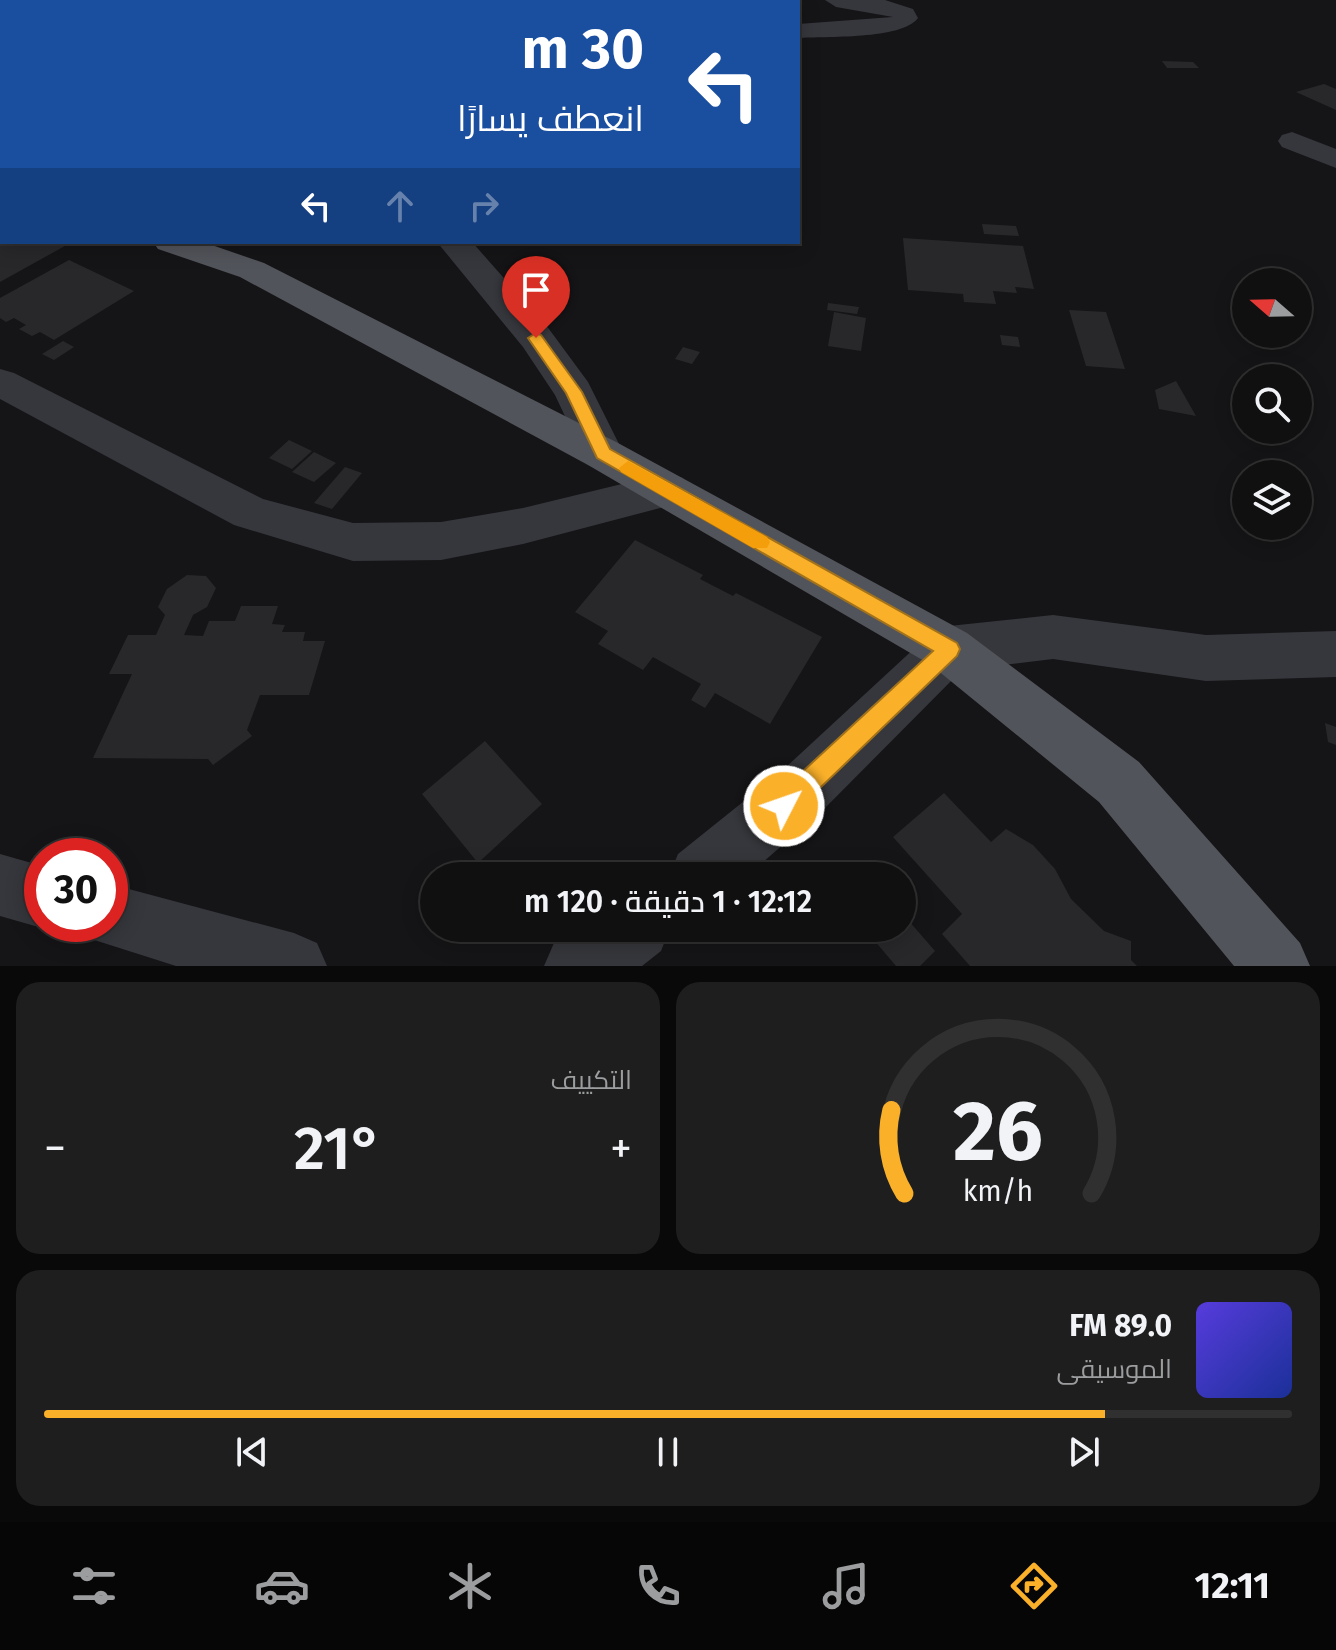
<!DOCTYPE html>
<html lang="ar">
<meta charset="utf-8">
<style>
body{margin:0;font-family:"Fira Sans",Cairo,sans-serif;background:#1e1e1f;color:#f1f3f6;direction:rtl;height:100vh;display:flex;flex-direction:column;font-size:30px;white-space:nowrap}
*{box-sizing:border-box;margin:0}
p{font-size:26px;color:#9c9d9f}
.icon{flex:none;width:44px;height:44px;fill:none;stroke:currentColor;stroke-width:2;stroke-linecap:round;stroke-linejoin:round}
.map{position:relative;height:966px;overflow:hidden;direction:ltr}
.sheet{display:flex;flex-direction:column;gap:16px;padding:16px;background:#090909;flex:1}
.sheet>*{flex:none}
.banner{position:absolute;left:0px;top:0px;width:800px;height:244px;box-shadow:0 4px 20px #0003,0 0 0 2px #303031;direction:rtl;background:#1a4fa0;color:#fff;overflow:hidden}
.needle{width:52px;rotate:290deg}
.buttons{position:absolute;left:1232px;top:268px;display:grid;gap:16px}
.buttons a{display:grid;place-items:center;width:80px;height:80px;border-radius:50%;background:#101011;box-shadow:0 4px 20px #0003,0 0 0 2px #303031;font-size:40px}
.speed{position:absolute;left:24px;top:838px;display:flex;gap:16px;font-size:40px;font-weight:700;text-align:center}
.speed>*{display:grid;place-content:center;width:104px;height:104px;border-radius:50%;background:#101011;box-shadow:0 4px 20px #0003,0 0 0 2px #303031;line-height:1}
.speed .limit{border:12px solid #d22;background:#fff;color:#111}
.pin{position:absolute;display:grid;place-items:center;width:68px;height:68px;color:#fff;margin:-82px -34px;border-radius:50% 50% 50% 0;rotate:-45deg;box-shadow:0 0 8px #0007}
.pin .icon{rotate:45deg}
.me{position:absolute;width:88px;margin:-44px;rotate:49deg;stroke-linejoin:round;filter:drop-shadow(0 0 6px #0008)}
.turn{display:flex;align-items:center;gap:28px;height:168px;padding:0 24px;font-size:36px}
.turn .icon{width:104px;height:104px;stroke-width:2.5}
.turn b{display:block;font-size:56px;line-height:68px}
.lanes{display:flex;align-items:center;height:76px;padding:0 24px;background:#0003;justify-content:center;gap:40px;direction:ltr}
.lanes .off{opacity:.35}
.big{font-size:60px;font-weight:600;line-height:1.1}
.sheet .card{flex:1;display:flex;flex-direction:column;justify-content:center;gap:12px;min-width:0;padding:0 28px;border-radius:24px;background:#1e1e1f}
.sheet .dial{align-items:center;gap:0}
.dial svg{height:208px;overflow:visible;fill:none;stroke:#303031;stroke-width:7;stroke-linecap:round;text-anchor:middle}
.dial text{fill:#f1f3f6;stroke:none}
.song{display:flex;align-items:center;gap:24px}
.cover{width:96px;height:96px;border-radius:12px;background:linear-gradient(135deg,hsl(250 70% 55%),hsl(230 70% 35%))}
.played{height:8px;border-radius:4px;background:linear-gradient(90deg,#fab029 85%,#303031 85%)}
.keys{display:flex;justify-content:space-around;direction:ltr}
.heat{display:flex;justify-content:space-between;align-items:center;font-size:44px;direction:ltr}
.sheet .tiles{flex:1;display:grid;gap:16px;grid-template-columns:1fr 1fr}
.card:last-child{grid-column:span 2}
.trip{position:absolute;left:420px;top:862px;width:496px;height:80px;border-radius:40px;background:#101011;box-shadow:0 4px 20px #0003,0 0 0 2px #303031;font-weight:600;line-height:80px;text-align:center;direction:rtl}
.tab-bar{display:flex;height:128px;justify-content:space-around;align-items:center;background:#060607;color:#9c9d9f}
.tab-bar .icon{width:56px;height:56px}
.tab-bar .current{color:#fab029}
.tab-bar b{font-size:36px;color:#f1f3f6}
.map>svg:first-child{display:block}
.building{fill:#28282b}
.lines{fill:none;stroke-linecap:round;stroke-linejoin:round}
.minor{fill:#36373c;fill-rule:evenodd}
.major{fill:#52545b;fill-rule:evenodd}
.route{fill:#fab029;stroke:#a2721b;stroke-width:2}
.slow{fill:#f59e0b}
</style>
<div class="map">
<svg width="1336" height="966" viewBox="0 0 1336 966">
<rect width="100%" height="100%" fill="#151517"/>
<path class="building" d="M1162,61L1193,62L1199,68H1167Z
M1324,84L1336,89V110L1296,92Z
M982,224L1016,226L1019,236L984,234Z
M903,238L1023,246L1034,289L1015,287L1017,293L993,291L996,304L964,302L963,294L908,290Z
M0,242H72L0,282Z
M69,260L134,291L54,340L40,332L32,336L19,329L26,325L14,318L6,322L0,318V298Z
M828,303L859,307L857,314L827,310Z
M1069,310L1106,312L1125,369L1086,366Z
M834,312L866,318L861,351L828,346Z
M1000,335L1018,337L1020,347L1002,345Z
M63,341L74,347L54,360L42,354Z
M683,347L700,352L692,364L675,359Z
M1176,381L1196,416L1159,409L1155,390Z
M289,440L312,451L292,469L269,458Z
M314,452L336,463L314,482L292,472Z
M345,467L362,473L332,509L314,503Z
M635,540L703,575L700,579L733,596L736,593L822,637L770,724L715,693L705,708L691,700L701,684L653,657L643,670L598,644L608,631L575,612Z
M187,575L206,576L216,588L207,607L193,615L184,635L203,636L209,621H235L241,606H278L272,624L285,625L282,632H305L303,641H325L309,695H260L247,730L252,736L213,765L208,759L93,758L132,674H109L128,635H156L165,615L158,607L167,589Z
M1325,723L1336,727V745L1328,742Z
M485,741L542,804L478,863L422,794Z
M944,793L991,842L1006,829L1033,845L1055,869L1071,899L1104,931L1131,941V960L1137,966H970L942,934L962,914L893,837Z
M902,913L935,951L920,966H896L868,933L873,928H902Z"/>
<g class="lines">
<path class="minor" d="M825,0H885L913,9L918,18C902,40 825,36 798,38V24L893,17L836,7Z
M0,40H2V56H0Z
M1292,132L1336,149V168L1282,147L1278,141L1282,135Z
M2,204V224L0,225V205Z
M437,242H472L549,329L588,382L624,454L618,465L603,470L588,465L555,395L523,347Z
M0,369L14,373L263,499L353,523L441,522L523,508L667,473L683,478L689,490L683,502L523,544L441,560L353,561L234,525L0,399Z
M1053,615L1206,635L1336,631V677L1206,681L1053,659L962,670L825,808L747,876H669L678,854L785,768L931,633L949,626Z
M0,854L42,866V924H52L42,928L0,916Z
M110,884L294,933L317,943L327,966H176L88,938L82,924H110Z
M587,928H670L661,951L642,966H544L554,943Z"/>
<path class="major" d="M133,0H155L156,2H134Z
M153,242H203L264,263L618,443L967,633L1139,762L1300,943L1310,966H1234L1099,802L931,665L588,465L240,277L158,249Z"/>
</g>
<path class="route" d="M536,333L541,335L582,392L610,449L957,643L960,649L957,656L792,815L784,818L775,815L772,806L775,797L933,651L597,458L566,393L528,338Z"/>
<path class="slow" d="M628,461L767,537L770,542L767,548H753L621,472L619,468Z"/>
</svg>
<div class="buttons">
<a><svg class="needle" viewBox="-14 -14 28 28"><path d="M0-13l5 13h-10z" fill="#e53935"/><path d="M0 13l5-13h-10z" fill="#9c9d9f"/></svg></a>
<a><svg class="icon" aria-label="search" viewBox="0 0 24 24"><circle cx="10" cy="10" r="6"/><path d="M15 15l6 6"/></svg></a>
<a><svg class="icon" aria-label="layers" viewBox="0 0 24 24"><path d="M12 4l9 5-9 5-9-5zM3 14l9 5 9-5"/></svg></a>
</div>
<div class="speed"><div class="limit">30</div></div>
<div class="pin" style="left:536px;top:338px;background:#d93025"><svg class="icon" aria-label="arrive" viewBox="0 0 24 24"><path d="M6 21V4h12l-3 4 3 4H6"/></svg></div>
<svg class="me" style="left:784px;top:806px" viewBox="-20 -20 40 40"><circle r="17" fill="#fab029" stroke="#fff" stroke-width="3"/><path d="M0-11L8 9 0 5-8 9z" fill="#fff"/></svg>
<div class="trip">12:12 · 1 دقيقة · 120 m</div>
<div class="banner">
<div class="turn"><svg class="icon" aria-label="left" viewBox="0 0 24 24"><path d="M17 20v-9H6M10 6l-5 5 5 5"/></svg><div><b>30 m</b>انعطف يسارًا</div></div>
<div class="lanes"><svg class="icon" aria-label="left" viewBox="0 0 24 24"><path d="M17 20v-9H6M10 6l-5 5 5 5"/></svg><svg class="icon off" aria-label="ahead" viewBox="0 0 24 24"><path d="M12 20V5M6 11l6-6 6 6"/></svg><svg class="icon off" aria-label="right" viewBox="0 0 24 24"><path d="M7 20v-9h11M14 6l5 5-5 5"/></svg></div>
</div>
</div>
<section class="sheet">
<div class="tiles">
<div class="card dial"><svg viewBox="0 0 100 80">
<path d="M14 69A42 42 0 1 1 86 69"/>
<path d="M14 69A42 42 0 0 1 9 37" stroke="#fab029"/>
<text x="50" y="56" font-size="32" font-weight="700">26</text>
<text x="50" y="72" font-size="11">km/h</text>
</svg></div>
<div class="card"><p>التكييف</p>
<div class="heat"><a>−</a><b class="big">21°</b><a>+</a></div>
</div>
<div class="card">
<div class="song"><i class="cover"></i><div><b>89.0 FM</b><p>الموسيقى</p></div></div>
<div class="played"></div>
<div class="keys"><svg class="icon" aria-label="previous" viewBox="0 0 24 24"><path d="M18 5L8 12l10 7zM5 5v14"/></svg><svg class="icon" aria-label="pause" viewBox="0 0 24 24"><path d="M8 5v14M16 5v14"/></svg><svg class="icon" aria-label="next" viewBox="0 0 24 24"><path d="M6 5l10 7-10 7zM19 5v14"/></svg></div>
</div>
</div>
</section>
<nav class="tab-bar">
<b>12:11</b>
<svg class="icon current" aria-label="directions" viewBox="0 0 24 24"><path d="M12 3l9 9-9 9-9-9zM9 14v-3h6M13 9l2 2-2 2"/></svg>
<svg class="icon" aria-label="music" viewBox="0 0 24 24"><path d="M9 18V5l10-2v13"/><circle cx="6" cy="18" r="3"/><circle cx="16" cy="16" r="3"/></svg>
<svg class="icon" aria-label="phone" viewBox="0 0 24 24"><path d="M5 4h4l2 5-3 2q2 4 5 5l2-3 5 2v4C11 20 4 13 5 4z"/></svg>
<svg class="icon" aria-label="climate" viewBox="0 0 24 24"><path d="M12 3v18M4 7l16 10M4 17L20 7"/></svg>
<svg class="icon" aria-label="car" viewBox="0 0 24 24"><path d="M5 17H2v-5l4-1 3-4h7l3 4 3 1v5h-3M9 17h6M6 11h13"/><circle cx="7" cy="17" r="2"/><circle cx="17" cy="17" r="2"/></svg>
<svg class="icon" aria-label="filters" viewBox="0 0 24 24"><path d="M4 7h16M4 17h16"/><circle cx="9" cy="7" r="2"/><circle cx="15" cy="17" r="2"/></svg>
</nav>
